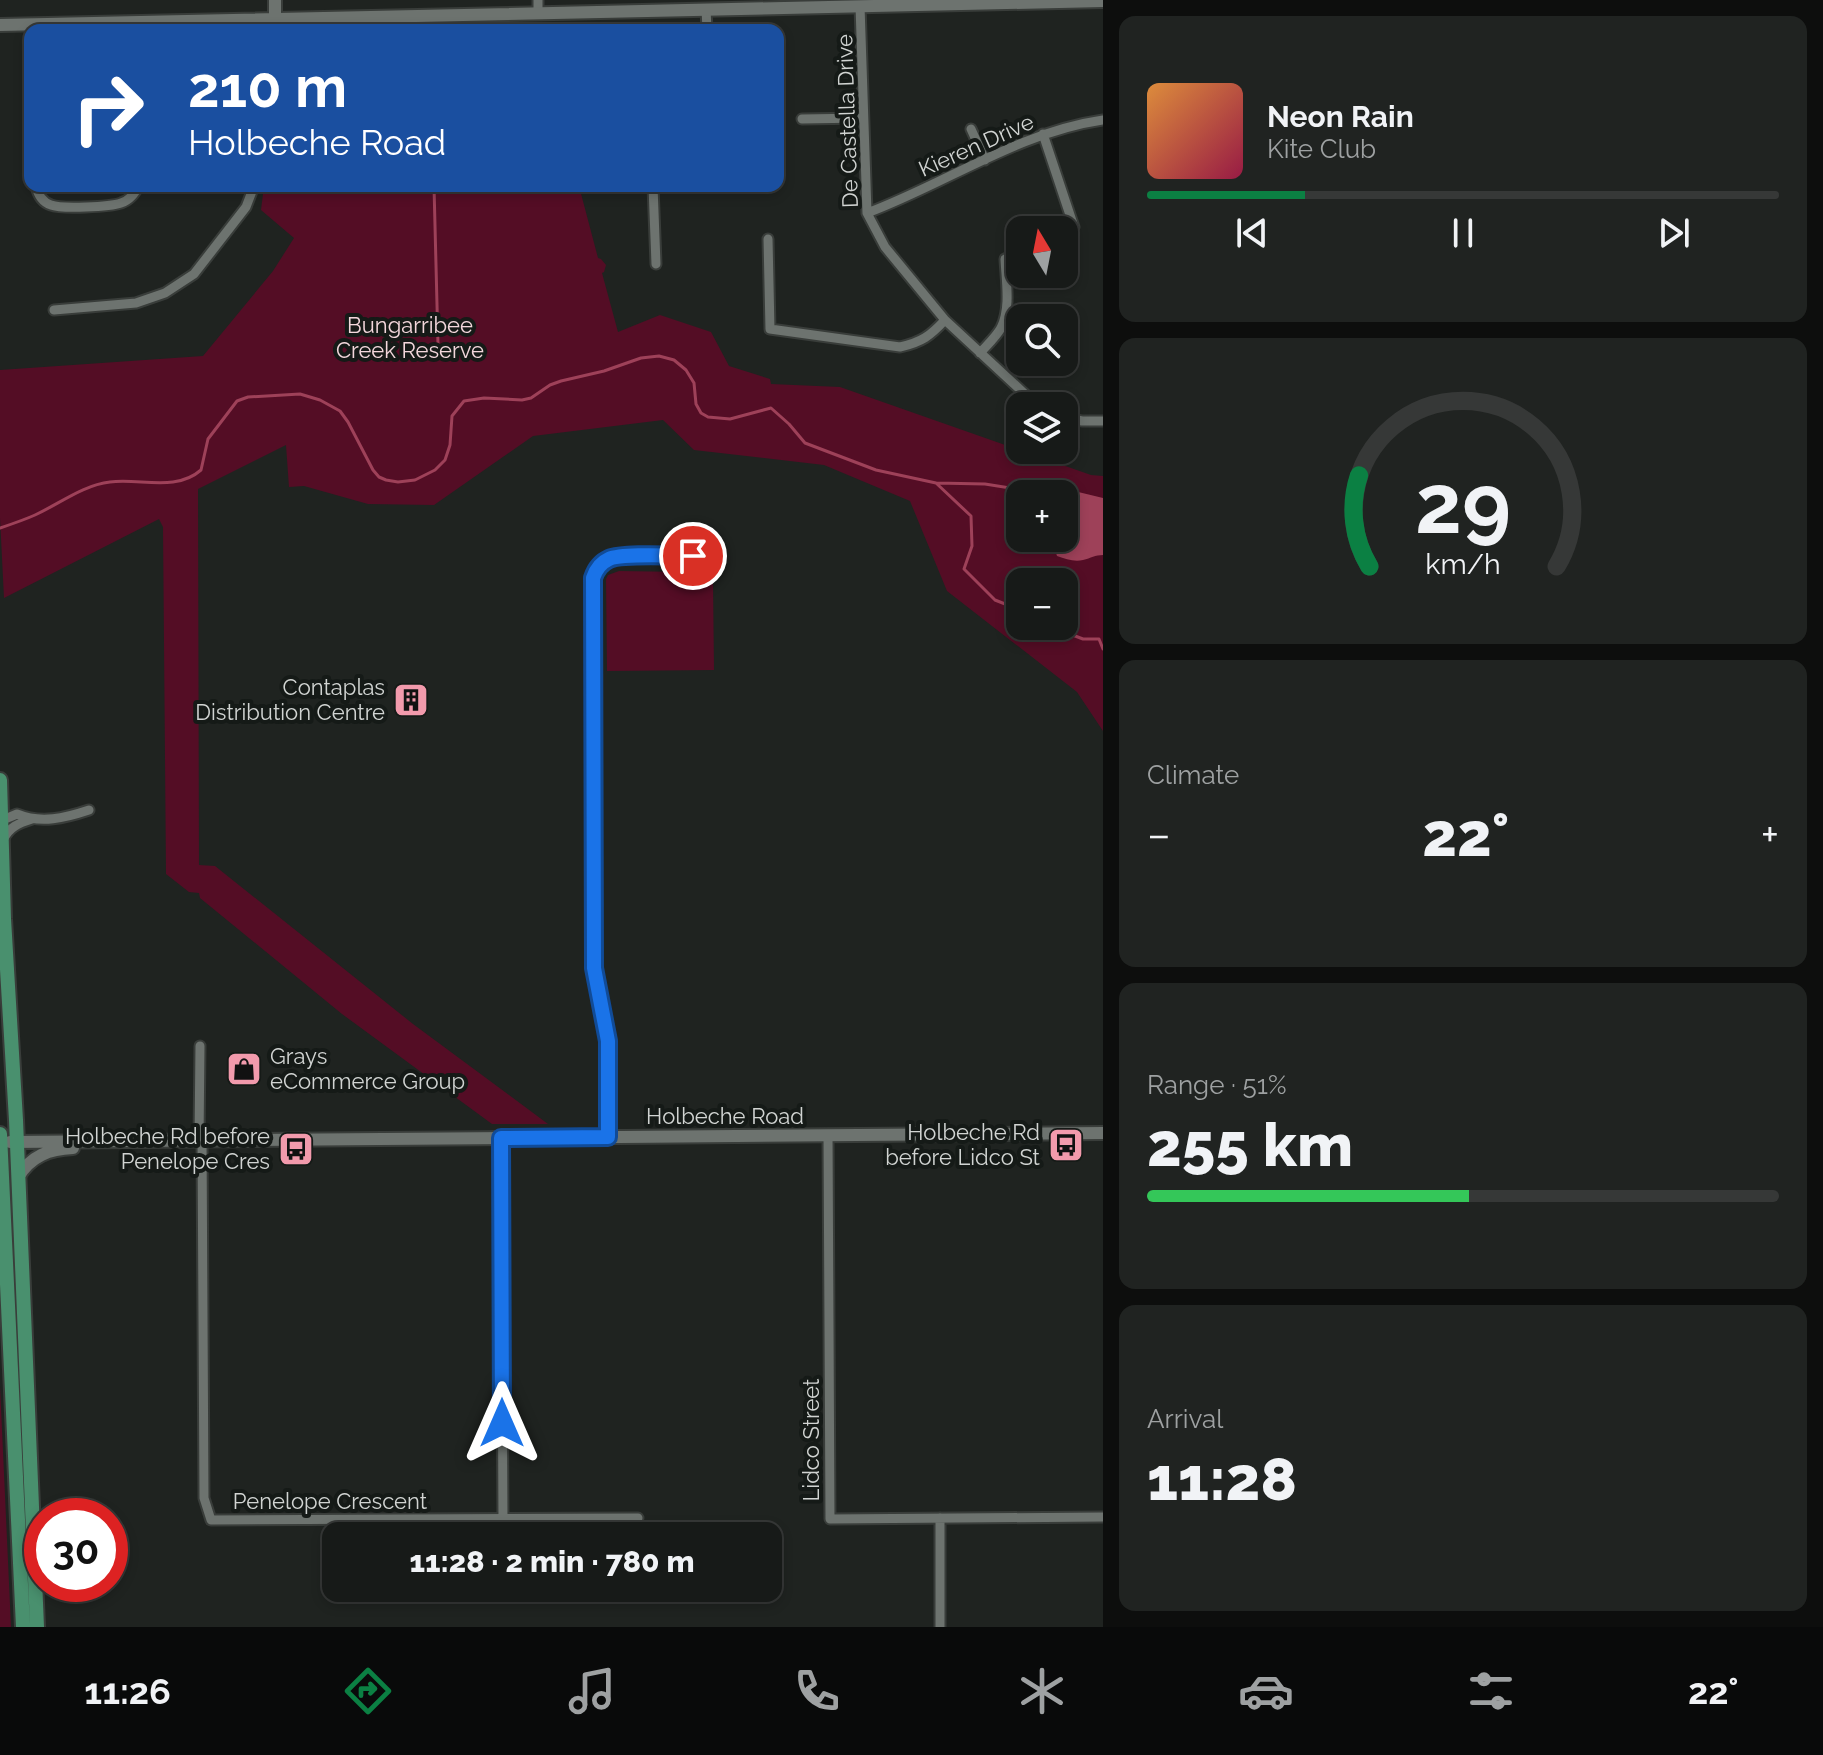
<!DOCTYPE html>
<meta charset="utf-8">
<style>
body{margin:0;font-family:Raleway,sans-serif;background:#202321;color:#f1f3f6;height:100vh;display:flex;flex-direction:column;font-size:30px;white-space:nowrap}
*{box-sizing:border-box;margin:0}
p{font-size:26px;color:#9ea1a2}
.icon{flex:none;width:44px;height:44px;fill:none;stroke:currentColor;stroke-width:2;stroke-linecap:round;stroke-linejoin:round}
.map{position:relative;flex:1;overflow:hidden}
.side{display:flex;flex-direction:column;gap:16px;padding:16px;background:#0d0e0d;width:720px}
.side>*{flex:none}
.top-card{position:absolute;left:24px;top:24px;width:760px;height:168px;border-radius:16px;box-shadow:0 4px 12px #0003,0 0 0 2px #363837;background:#1a4fa0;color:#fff;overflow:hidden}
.needle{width:52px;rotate:350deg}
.fabs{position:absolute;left:1006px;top:216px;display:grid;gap:16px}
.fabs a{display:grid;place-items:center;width:72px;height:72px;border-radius:16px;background:#171a18;box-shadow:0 4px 12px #0003,0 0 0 2px #363837;font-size:40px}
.speed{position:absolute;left:24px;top:1498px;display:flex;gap:16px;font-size:40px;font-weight:700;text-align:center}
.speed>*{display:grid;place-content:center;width:104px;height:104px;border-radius:50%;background:#171a18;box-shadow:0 4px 12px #0003,0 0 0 2px #363837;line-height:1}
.speed .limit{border:12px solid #d22;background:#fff;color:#111}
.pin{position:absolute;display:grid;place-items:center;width:68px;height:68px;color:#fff;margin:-34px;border:4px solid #fff;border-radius:50%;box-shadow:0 2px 8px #0007}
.me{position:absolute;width:88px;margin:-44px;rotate:0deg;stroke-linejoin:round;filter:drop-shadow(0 0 6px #0008)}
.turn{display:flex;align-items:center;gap:28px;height:168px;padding:0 32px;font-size:36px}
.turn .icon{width:104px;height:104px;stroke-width:2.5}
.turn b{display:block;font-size:56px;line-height:68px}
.big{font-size:60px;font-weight:800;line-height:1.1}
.side .card{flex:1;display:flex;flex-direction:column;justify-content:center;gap:12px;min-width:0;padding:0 28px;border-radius:16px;background:#202321}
.side .dial{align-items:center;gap:0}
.dial svg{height:208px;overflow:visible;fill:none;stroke:#363837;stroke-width:7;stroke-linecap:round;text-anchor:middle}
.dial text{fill:#f1f3f6;stroke:none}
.song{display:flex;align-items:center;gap:24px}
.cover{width:96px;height:96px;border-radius:12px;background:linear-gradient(135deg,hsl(30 70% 55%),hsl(340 70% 35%))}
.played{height:8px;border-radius:4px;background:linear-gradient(90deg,#0b8043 25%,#363837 25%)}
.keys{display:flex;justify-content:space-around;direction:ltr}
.heat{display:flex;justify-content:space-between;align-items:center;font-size:44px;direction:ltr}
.charge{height:12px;border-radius:6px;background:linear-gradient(90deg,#34c759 51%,#363837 0)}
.trip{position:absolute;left:322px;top:1522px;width:460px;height:80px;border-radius:16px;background:#171a18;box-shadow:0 4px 12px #0003,0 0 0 2px #363837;font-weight:800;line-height:80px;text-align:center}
.tabs{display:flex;height:128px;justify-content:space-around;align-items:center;background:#090a0a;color:#9ea1a2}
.tabs .icon{width:56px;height:56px}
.tabs .selected{color:#0b8043}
.tabs b{font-size:36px;color:#f1f3f6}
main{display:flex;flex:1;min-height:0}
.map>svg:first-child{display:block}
.green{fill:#540d25;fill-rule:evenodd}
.water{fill:#9e4159}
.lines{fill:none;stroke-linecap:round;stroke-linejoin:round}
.stream{stroke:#9e4159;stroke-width:3}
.street-casing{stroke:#393d3a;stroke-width:13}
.secondary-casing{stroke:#393d3a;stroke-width:16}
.primary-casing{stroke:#393d3a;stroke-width:18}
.street{stroke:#6d736f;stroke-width:9}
.secondary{stroke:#6d736f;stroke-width:12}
.primary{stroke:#49906e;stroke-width:14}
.route-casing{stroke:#114b97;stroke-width:20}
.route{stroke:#1a73e8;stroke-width:14}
.labels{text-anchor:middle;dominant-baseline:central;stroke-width:8;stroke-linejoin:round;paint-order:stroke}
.street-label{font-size:22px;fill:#d1d4d2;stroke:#151a17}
.park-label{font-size:22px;fill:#f3d7dc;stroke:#151a17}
.poi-label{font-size:22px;fill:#d1d4d2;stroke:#151a17;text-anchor:end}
</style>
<main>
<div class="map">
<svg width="1103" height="1627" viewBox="0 0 1103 1627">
<rect width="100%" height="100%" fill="#1f2320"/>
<path class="green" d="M264,186H579L598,258L601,259L606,265L604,272L602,273L618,332L660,315L711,332L729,366L770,379L771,384L840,387L1091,475L1103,476V731L1077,692L947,591L910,501L824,465L694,450L663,420L533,436L434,505L368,504L304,486L289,487L286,445L198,489L199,865L215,866L413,1024L548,1124H492L342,1014L200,898L199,893L189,892L166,874L163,527L159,519L4,598L0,518V370L203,356L273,271L294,238L261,210ZM1020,494H1064V538H1020ZM1020,582H1064V626H1020Z
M619,571L685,572L713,581L714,670L607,671L606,579L608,575Z
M0,1386L11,1627H0Z"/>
<path class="water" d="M1060,486L1070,490L1103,498V555C1095,555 1091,558 1083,560C1074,562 1066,559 1057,556L1051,538H1064V494H1048L1046,490Z"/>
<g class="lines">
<path class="stream" d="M434,186L438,344
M936,483L985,484L1047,494
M0,528C12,524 24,520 35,515C59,504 83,485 110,482C140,478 176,492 201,470L208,439L237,401L248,397L300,394L320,400L340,411L348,422L373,470L379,477L386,480L398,482L415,480L435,470L445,460L450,445L452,416L464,401L484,398L522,400L531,398L550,385L561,381L604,371L641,358L659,356L674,360L686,370L694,383L696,404L701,413L708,417L730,419L771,408L789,424L805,443L876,470L936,483L971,516L972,546L964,569L995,600L1020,610
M1049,626L1083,639H1099L1103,649"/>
<g class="street-casing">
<path id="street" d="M538,0V14
M860,6L867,213L885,247L945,320L1026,395L1041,406
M706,9L707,30
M802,119L863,118
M971,129L985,160
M1043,134L1074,227L1064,234
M36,186C38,195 42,202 51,205C61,209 110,207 121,203C130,200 134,194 139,186
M653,186L656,264
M867,213C945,184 1019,132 1103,120
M768,239L770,329L900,347C922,342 930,336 945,320
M54,310L136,303L165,293L194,274L246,207L254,186
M980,353C987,345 996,337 1001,328C1011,308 1006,281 1005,259L1020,252
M1064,417L1082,421H1103
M0,821L17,814C41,824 65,818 89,810
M3,840C9,827 19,823 32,819
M828,1135L830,1519L1103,1517
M608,1137V1041L594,968L593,578C596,566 604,560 616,557L716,556
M501,1138L503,1519
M199,1139L200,1046
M202,1139L204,1498L211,1520L638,1518
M940,1518V1627"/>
</g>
<g class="secondary-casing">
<path id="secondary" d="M275,0V19
M0,25L1103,1
M10,1142L1103,1133
M18,1177C31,1156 49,1149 73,1148"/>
</g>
<g class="primary-casing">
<path id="primary" d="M0,780L4,919L16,1120L37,1627
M0,1134L23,1627"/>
</g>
<use href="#street" class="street"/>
<use href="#secondary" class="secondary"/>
<use href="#primary" class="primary"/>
</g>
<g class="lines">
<g class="route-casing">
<path id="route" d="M502,1423L501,1138L608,1137V1041L594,968L593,578C596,569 600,563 609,559C623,553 674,556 693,556"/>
</g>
<use href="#route" class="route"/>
</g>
<defs>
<g id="building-square" transform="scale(1.8)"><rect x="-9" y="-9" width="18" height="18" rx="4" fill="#f29aac" stroke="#151a17"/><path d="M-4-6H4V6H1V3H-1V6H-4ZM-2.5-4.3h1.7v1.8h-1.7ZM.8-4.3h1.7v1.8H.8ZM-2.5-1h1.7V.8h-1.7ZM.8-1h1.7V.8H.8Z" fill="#111"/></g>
<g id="shop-square" transform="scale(1.8)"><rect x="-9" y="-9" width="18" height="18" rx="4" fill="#f29aac" stroke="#151a17"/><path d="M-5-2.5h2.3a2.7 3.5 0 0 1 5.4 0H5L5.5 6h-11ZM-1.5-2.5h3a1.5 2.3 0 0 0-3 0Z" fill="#111"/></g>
<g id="bus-square" transform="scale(1.8)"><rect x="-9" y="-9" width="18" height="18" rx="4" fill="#f29aac" stroke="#151a17"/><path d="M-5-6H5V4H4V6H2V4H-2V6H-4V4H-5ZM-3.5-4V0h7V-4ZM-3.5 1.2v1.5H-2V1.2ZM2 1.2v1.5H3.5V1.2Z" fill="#111"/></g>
</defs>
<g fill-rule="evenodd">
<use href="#building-square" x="411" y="700"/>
<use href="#shop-square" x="244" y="1069"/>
<use href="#bus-square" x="1066" y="1145"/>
<use href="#bus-square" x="296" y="1149"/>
</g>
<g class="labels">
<g class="street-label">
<text transform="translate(847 121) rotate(-92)">De Castella Drive</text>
<text transform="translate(976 145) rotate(-24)">Kieren Drive</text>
<text x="725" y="1116">Holbeche Road</text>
<text transform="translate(811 1440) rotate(-90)">Lidco Street</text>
<text x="330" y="1501">Penelope Crescent</text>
</g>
<g class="park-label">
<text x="410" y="325">Bungarribee<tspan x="410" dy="25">Creek Reserve</tspan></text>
</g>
<g class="poi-label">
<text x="385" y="687">Contaplas<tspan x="385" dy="25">Distribution Centre</tspan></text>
<text x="270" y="1056" text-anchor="start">Grays<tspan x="270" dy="25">eCommerce Group</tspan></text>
<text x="1040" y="1132">Holbeche Rd<tspan x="1040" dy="25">before Lidco St</tspan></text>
<text x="270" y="1136">Holbeche Rd before<tspan x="270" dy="25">Penelope Cres</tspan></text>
</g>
</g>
</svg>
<div class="fabs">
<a><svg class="needle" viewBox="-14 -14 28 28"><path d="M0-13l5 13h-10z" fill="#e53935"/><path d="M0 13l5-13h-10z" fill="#9ea1a2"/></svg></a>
<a><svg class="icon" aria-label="search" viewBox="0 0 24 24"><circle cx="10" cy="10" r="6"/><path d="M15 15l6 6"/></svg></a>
<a><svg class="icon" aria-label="layers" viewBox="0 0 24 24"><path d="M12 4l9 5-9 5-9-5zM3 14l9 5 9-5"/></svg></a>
<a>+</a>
<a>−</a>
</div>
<div class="speed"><div class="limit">30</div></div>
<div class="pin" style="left:693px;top:556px;background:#d93025"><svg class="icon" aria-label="arrive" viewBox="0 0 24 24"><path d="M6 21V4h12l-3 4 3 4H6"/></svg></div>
<svg class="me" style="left:502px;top:1423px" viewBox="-20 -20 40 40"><path d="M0-17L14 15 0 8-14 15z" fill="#1a73e8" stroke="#fff" stroke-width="4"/></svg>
<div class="trip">11:28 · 2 min · 780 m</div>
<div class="top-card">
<div class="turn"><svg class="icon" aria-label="right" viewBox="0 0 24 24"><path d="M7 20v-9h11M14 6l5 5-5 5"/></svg><div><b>210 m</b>Holbeche Road</div></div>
</div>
</div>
<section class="side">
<div class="card">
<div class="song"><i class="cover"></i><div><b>Neon Rain</b><p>Kite Club</p></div></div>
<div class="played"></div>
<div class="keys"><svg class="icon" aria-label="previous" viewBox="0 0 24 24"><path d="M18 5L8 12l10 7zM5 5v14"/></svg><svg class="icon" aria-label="pause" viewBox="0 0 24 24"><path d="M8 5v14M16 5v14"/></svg><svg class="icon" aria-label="next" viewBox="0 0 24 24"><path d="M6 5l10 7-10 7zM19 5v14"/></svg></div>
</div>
<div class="card dial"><svg viewBox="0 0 100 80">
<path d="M14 69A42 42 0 1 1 86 69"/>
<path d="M14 69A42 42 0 0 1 10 34" stroke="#0b8043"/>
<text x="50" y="56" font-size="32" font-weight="700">29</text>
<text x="50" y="72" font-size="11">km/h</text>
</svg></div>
<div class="card"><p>Climate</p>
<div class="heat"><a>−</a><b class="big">22°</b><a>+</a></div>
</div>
<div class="card"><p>Range · 51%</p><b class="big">255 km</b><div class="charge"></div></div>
<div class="card"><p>Arrival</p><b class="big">11:28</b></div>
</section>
</main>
<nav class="tabs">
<b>11:26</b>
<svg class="icon selected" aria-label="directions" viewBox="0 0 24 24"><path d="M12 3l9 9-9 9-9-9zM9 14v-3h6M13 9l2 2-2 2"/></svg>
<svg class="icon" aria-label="music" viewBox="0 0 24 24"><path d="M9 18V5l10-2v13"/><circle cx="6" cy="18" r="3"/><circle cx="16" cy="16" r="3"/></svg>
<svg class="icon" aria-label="phone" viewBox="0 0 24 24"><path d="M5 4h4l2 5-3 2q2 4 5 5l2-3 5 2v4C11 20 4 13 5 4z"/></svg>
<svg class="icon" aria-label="climate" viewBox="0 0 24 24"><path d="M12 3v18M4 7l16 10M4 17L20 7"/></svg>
<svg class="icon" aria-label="car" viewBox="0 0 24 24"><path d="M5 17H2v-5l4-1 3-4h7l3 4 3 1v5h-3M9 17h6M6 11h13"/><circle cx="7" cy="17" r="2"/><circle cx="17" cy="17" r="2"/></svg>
<svg class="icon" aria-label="filters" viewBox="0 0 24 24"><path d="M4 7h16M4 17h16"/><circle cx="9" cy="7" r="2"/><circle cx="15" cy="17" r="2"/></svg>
<b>22°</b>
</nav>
